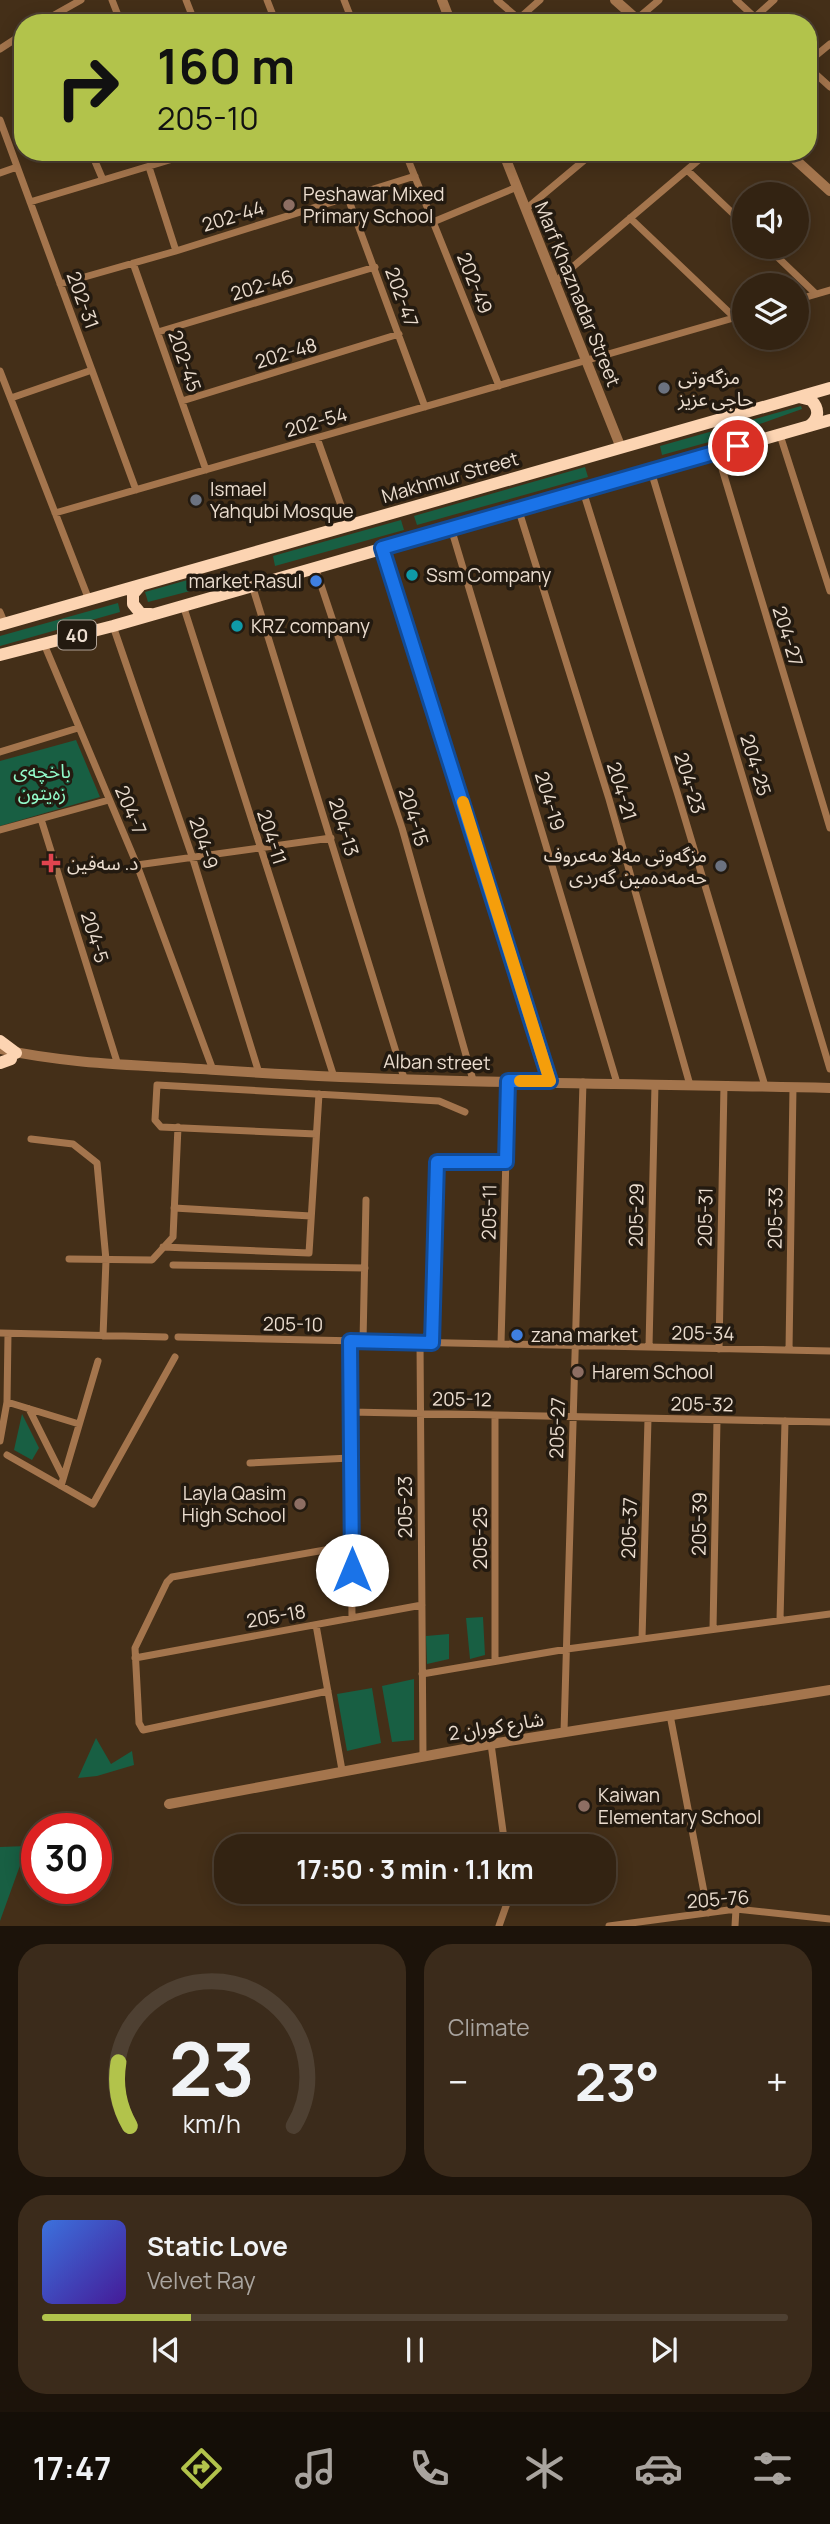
<!DOCTYPE html>
<meta charset="utf-8">
<style>
body{margin:0;font-family:Manrope,"Noto Sans Arabic",sans-serif;background:#3b2b1b;color:#f1f3f6;height:100vh;display:flex;flex-direction:column;font-size:26px;white-space:nowrap}
*{box-sizing:border-box;margin:0}
p{font-size:23px;color:#a9a49f}
.icon{flex:none;width:38px;height:38px;fill:none;stroke:currentColor;stroke-width:2;stroke-linecap:round;stroke-linejoin:round}
.map{position:relative;height:1926px;overflow:hidden}
.details{display:flex;flex-direction:column;gap:18px;padding:18px;background:#1c130a;flex:1}
.details>*{flex:none}
.top-card{position:absolute;left:14px;top:14px;width:803px;height:147px;border-radius:28px;box-shadow:0 4px 18px #0003,0 0 0 2px #4e4032;background:#b2c34b;color:#111;overflow:hidden}
.tools{position:absolute;left:732px;top:182px;display:grid;gap:14px}
.tools a{display:grid;place-items:center;width:77px;height:77px;border-radius:50%;background:#332312;box-shadow:0 4px 18px #0003,0 0 0 2px #4e4032;font-size:35px}
.speed{position:absolute;left:21px;top:1813px;display:flex;gap:14px;font-size:35px;font-weight:700;text-align:center}
.speed>*{display:grid;place-content:center;width:91px;height:91px;border-radius:50%;background:#332312;box-shadow:0 4px 18px #0003,0 0 0 2px #4e4032;line-height:1}
.speed .limit{border:10px solid #d22;background:#fff;color:#111}
.pin{position:absolute;display:grid;place-items:center;width:60px;height:60px;color:#fff;margin:-30px;border:4px solid #fff;border-radius:50%;box-shadow:0 2px 7px #0007}
.me{position:absolute;width:77px;margin:-38px;rotate:0deg;stroke-linejoin:round;filter:drop-shadow(0 0 5px #0008)}
.turn{display:flex;align-items:center;gap:24px;height:147px;padding:0 28px;font-size:32px}
.turn .icon{width:91px;height:91px;stroke-width:2.5}
.turn b{display:block;font-size:49px;line-height:60px}
.big{font-size:52px;font-weight:700;line-height:1.1}
.details .tile{flex:1;display:flex;flex-direction:column;justify-content:center;gap:10px;min-width:0;padding:0 24px;border-radius:28px;background:#3b2b1b}
.details .dial{align-items:center;gap:0}
.dial svg{height:182px;overflow:visible;fill:none;stroke:#4e4032;stroke-width:7;stroke-linecap:round;text-anchor:middle}
.dial text{fill:#f1f3f6;stroke:none}
.song{display:flex;align-items:center;gap:21px}
.cover{width:84px;height:84px;border-radius:10px;background:linear-gradient(135deg,hsl(220 70% 55%),hsl(260 70% 35%))}
.played{height:7px;border-radius:4px;background:linear-gradient(90deg,#b2c34b 20%,#4e4032 20%)}
.keys{display:flex;justify-content:space-around;direction:ltr}
.heat{display:flex;justify-content:space-between;align-items:center;font-size:38px;direction:ltr}
.details .tiles{flex:1;display:grid;gap:18px;grid-template-columns:1fr 1fr}
.tile:last-child{grid-column:span 2}
.trip{position:absolute;left:214px;top:1834px;width:402px;height:70px;border-radius:28px;background:#332312;box-shadow:0 4px 18px #0003,0 0 0 2px #4e4032;font-weight:700;line-height:70px;text-align:center}
.dock{display:flex;height:112px;justify-content:space-around;align-items:center;background:#140e07;color:#a9a49f}
.dock .icon{width:49px;height:49px}
.dock .current{color:#b2c34b}
.dock b{font-size:32px;color:#f1f3f6}
.map>svg:first-child{display:block}
.green{fill:#185f43}
.lines{fill:none;stroke-linecap:round;stroke-linejoin:round}
.minor{stroke:#a4754d;stroke-width:7}
.tertiary{stroke:#a4754d;stroke-width:10}
.trunk{stroke:#fcd4b2;stroke-width:12}
.route-casing{stroke:#114b97;stroke-width:18}
.route{stroke:#1a73e8;stroke-width:12}
.slow{stroke:#f59e0b;stroke-width:12}
.education-dot{fill:#8d6e63;stroke:#231a10;stroke-width:2.5}
.worship-dot{fill:#6b7280;stroke:#231a10;stroke-width:2.5}
.culture-dot{fill:#0f9aa8;stroke:#231a10;stroke-width:2.5}
.shop-dot{fill:#3f7fe0;stroke:#231a10;stroke-width:2.5}
.health-dot{fill:#e0444e;stroke:#231a10;stroke-width:2.5}
.labels{text-anchor:middle;dominant-baseline:central;stroke-width:7;stroke-linejoin:round;paint-order:stroke}
.shield{fill:#231a10;stroke:#afa296;stroke-width:2}
.shield-label{font-size:18px;font-weight:bold;fill:#ebddcf}
.poi-label{font-size:19px;fill:#ebddcf;stroke:#231a10;text-anchor:start}
.street-label{font-size:19px;fill:#ebddcf;stroke:#231a10}
.park-label{font-size:19px;fill:#92fbca;stroke:#231a10}
</style>
<div class="map">
<svg width="830" height="1926" viewBox="0 0 830 1926">
<rect width="100%" height="100%" fill="#442f18"/>
<path class="green" d="M801,406L802,409L709,442L662,455L660,446Z
M585,467L588,477L417,525L414,516Z
M401,520L404,530L275,566L273,556Z
M191,579L194,590L148,602L145,592Z
M118,603L120,612L0,646V636Z
M76,740L100,797L0,826V761Z
M22,1414L39,1448L32,1460L14,1450Z
M483,1617L485,1655L470,1659L466,1618Z
M449,1634V1659L427,1664L426,1636Z
M414,1679V1740L392,1742L382,1686Z
M372,1688L381,1743L347,1751L337,1694Z
M96,1738L111,1764L132,1751L134,1765L97,1776L78,1778Z
M27,1846L0,1921V1847Z"/>
<g class="lines">
<path class="minor" d="M112,0L121,23
M186,0L195,23
M267,0L276,23
M344,0L353,23
M497,0L519,19
M736,0L761,23
M755,17L774,0
M40,23L81,0
M431,23L449,16
M514,23L540,0
M632,23L659,0
M0,49L23,34
M808,62L830,44
M808,67L830,87
M0,120L136,490
M91,152L103,180
M405,152L499,386
M149,167L176,251
M687,170L744,224
M0,173L17,167
M348,198L425,407
M30,202L196,152
M526,209L594,152
M630,218L735,318
M433,222L517,187
M767,247L816,294
M133,263L206,470
M555,282L708,152
M60,284L176,251L415,176
M796,300L830,290
M158,332L375,267
M0,371L89,600
M11,398L92,370
M182,401L399,334
M780,435L830,591
M317,438L348,525
M717,452L830,828
M651,471L830,1069
M583,491L677,792L765,1086
M518,508L609,799L690,1085
M55,513L744,315
M451,528L617,1083
M382,548L550,1081
M315,567L402,828L473,1080
M252,585L404,1078
M183,605L334,1077
M0,612L5,624
M113,626L192,856L259,1073
M44,644L137,865L213,1070
M0,752L78,728
M41,819L118,1065
M0,830L109,800
M137,865L331,838
M316,1134L161,1127L155,1120L157,1085L439,1101L465,1112
M31,1139L73,1144L97,1163L106,1260L103,1336
M174,1208L311,1216
M163,1247L309,1253L319,1094
M69,1259L152,1260L173,1237L178,1127
M173,1265L365,1268
M0,1333L165,1337
M178,1337L830,1351
M350,1341L352,1618
M363,1341L366,1200
M420,1342L423,1756
M431,1343L437,1162H506
M501,1344L508,1081
M649,1347L655,1084
M719,1349L724,1085
M789,1350L793,1087
M7,1402L79,1424
M29,1409L63,1477
M350,1412L830,1422
M0,1441L7,1402L8,1334
M7,1455L93,1504L175,1357
M250,1463L350,1458
M61,1486L98,1361
M780,1620L785,1421
M316,1625L342,1770
M713,1629L717,1420
M642,1639L648,1419
M135,1658L422,1605
M495,1661V1415
M422,1674L567,1649L830,1614
M328,1691L143,1730L139,1723L135,1648L167,1582L172,1577L353,1545
M670,1715L708,1913
M564,1732L583,1082
M491,1744L505,1846
M499,1926L511,1892
M609,1926L736,1909L830,1919
M735,1926L736,1909"/>
<path class="tertiary" d="M442,0L451,23
M615,0L641,23
M503,152L621,448
M787,152L830,191
M0,1049C71,1065 144,1065 216,1070C420,1084 625,1083 830,1088
M169,1804L491,1744L830,1690"/>
<path class="trunk" d="M799,397L811,400C820,409 819,419 809,426
M140,586L133,594V604L141,614H151
M0,625L830,388
M0,655L113,626L830,420
M0,1041L16,1053
M0,1063L11,1059"/>
</g>
<g class="lines">
<g class="route-casing">
<path id="route" d="M352,1570L350,1341L432,1343L437,1162H506L508,1081H550L382,548L738,446"/>
</g>
<use href="#route" class="route"/>
<path class="slow" d="M463,802L550,1081H520"/>
</g>
<g class="education-dot">
<circle cx="289" cy="205" r="7"/>
<circle cx="578" cy="1372" r="7"/>
<circle cx="300" cy="1504" r="7"/>
<circle cx="584" cy="1806" r="7"/>
</g>
<g class="worship-dot">
<circle cx="664" cy="388" r="7"/>
<circle cx="196" cy="500" r="7"/>
<circle cx="721" cy="866" r="7"/>
</g>
<g class="culture-dot">
<circle cx="412" cy="575" r="7"/>
<circle cx="237" cy="626" r="7"/>
</g>
<g class="shop-dot">
<circle cx="316" cy="581" r="7"/>
<circle cx="517" cy="1335" r="7"/>
</g>
<path class="health-dot" d="M47.5 852.5h7v7h7v7h-7v7h-7v-7h-7v-7h7z"/>
<g class="labels">
<rect class="shield" x="58" y="620.5" width="38" height="29" rx="5"/>
<g class="shield-label">
<text x="77" y="635">40</text>
</g>
<g class="poi-label">
<text x="303" y="194">Peshawar Mixed<tspan x="303" dy="22">Primary School</tspan></text>
<text x="678" y="377">مزگەوتی<tspan x="678" dy="22">حاجی عزیز</tspan></text>
<text x="210" y="489">Ismael<tspan x="210" dy="22">Yahqubi Mosque</tspan></text>
<text x="426" y="575">Ssm Company</text>
<text x="302" y="581" text-anchor="end">market Rasul</text>
<text x="251" y="626">KRZ company</text>
<text x="707" y="855" text-anchor="end">مزگەوتی مەلا مەعروف<tspan x="707" dy="22">حەمەدەمین گەردی</tspan></text>
<text x="67" y="863">د. سەفین</text>
<text x="531" y="1335">zana market</text>
<text x="592" y="1372">Harem School</text>
<text x="286" y="1493" text-anchor="end">Layla Qasim<tspan x="286" dy="22">High School</tspan></text>
<text x="598" y="1795">Kaiwan<tspan x="598" dy="22">Elementary School</tspan></text>
</g>
<g class="street-label">
<text transform="translate(233 216) rotate(-17)">202-44</text>
<text transform="translate(475 283) rotate(68)">202-49</text>
<text transform="translate(262 285) rotate(-17)">202-46</text>
<text transform="translate(578 294) rotate(68)">Marf Khaznadar Street</text>
<text transform="translate(402 297) rotate(70)">202-47</text>
<text transform="translate(83 300) rotate(70)">202-31</text>
<text transform="translate(286 353) rotate(-17)">202-48</text>
<text transform="translate(185 361) rotate(71)">202-45</text>
<text transform="translate(316 422) rotate(-16)">202-54</text>
<text transform="translate(450 477) rotate(-16)">Makhmur Street</text>
<text transform="translate(788 636) rotate(73)">204-27</text>
<text transform="translate(756 765) rotate(73)">204-25</text>
<text transform="translate(690 783) rotate(73)">204-23</text>
<text transform="translate(622 791) rotate(73)">204-21</text>
<text transform="translate(550 801) rotate(73)">204-19</text>
<text transform="translate(131 810) rotate(67)">204-7</text>
<text transform="translate(414 817) rotate(73)">204-15</text>
<text transform="translate(344 827) rotate(73)">204-13</text>
<text transform="translate(272 837) rotate(72)">204-11</text>
<text transform="translate(204 843) rotate(72)">204-9</text>
<text transform="translate(95 937) rotate(73)">204-5</text>
<text transform="translate(437 1062) rotate(1)">Alban street</text>
<text transform="translate(489 1212) rotate(-89)">205-11</text>
<text transform="translate(636 1215) rotate(-89)">205-29</text>
<text transform="translate(705 1217) rotate(-89)">205-31</text>
<text transform="translate(775 1218) rotate(-89)">205-33</text>
<text transform="translate(293 1324) rotate(1)">205-10</text>
<text transform="translate(703 1333) rotate(1)">205-34</text>
<text transform="translate(462 1399) rotate(1)">205-12</text>
<text transform="translate(702 1404) rotate(1)">205-32</text>
<text transform="translate(557 1428) rotate(-88)">205-27</text>
<text transform="translate(405 1507) rotate(-90)">205-23</text>
<text transform="translate(699 1524) rotate(-89)">205-39</text>
<text transform="translate(629 1528) rotate(-88)">205-37</text>
<text transform="translate(480 1538) rotate(-90)">205-25</text>
<text transform="translate(276 1616) rotate(-10)">205-18</text>
<text transform="translate(496 1726) rotate(-9)">شارع كوران 2</text>
<text transform="translate(718 1899) rotate(-4)">205-76</text>
</g>
<g class="park-label">
<text x="42" y="771">باخچەی<tspan x="42" dy="22">زەیتون</tspan></text>
</g>
</g>
</svg>
<div class="tools">
<a><svg class="icon" aria-label="sound" viewBox="0 0 24 24"><path d="M4 9h4l5-4v14l-5-4H4zM17 9q2 3 0 6"/></svg></a>
<a><svg class="icon" aria-label="layers" viewBox="0 0 24 24"><path d="M12 4l9 5-9 5-9-5zM3 14l9 5 9-5"/></svg></a>
</div>
<div class="speed"><div class="limit">30</div></div>
<div class="pin" style="left:738px;top:446px;background:#d93025"><svg class="icon" aria-label="arrive" viewBox="0 0 24 24"><path d="M6 21V4h12l-3 4 3 4H6"/></svg></div>
<svg class="me" style="left:352px;top:1570px" viewBox="-20 -20 40 40"><circle r="19" fill="#fff"/><path d="M0-13L10 11 0 6-10 11z" fill="#1a73e8"/></svg>
<div class="trip">17:50 · 3 min · 1.1 km</div>
<div class="top-card">
<div class="turn"><svg class="icon" aria-label="right" viewBox="0 0 24 24"><path d="M7 20v-9h11M14 6l5 5-5 5"/></svg><div><b>160 m</b>205-10</div></div>
</div>
</div>
<section class="details">
<div class="tiles">
<div class="tile dial"><svg viewBox="0 0 100 80">
<path d="M14 69A42 42 0 1 1 86 69"/>
<path d="M14 69A42 42 0 0 1 9 41" stroke="#b2c34b"/>
<text x="50" y="56" font-size="32" font-weight="700">23</text>
<text x="50" y="72" font-size="11">km/h</text>
</svg></div>
<div class="tile"><p>Climate</p>
<div class="heat"><a>−</a><b class="big">23°</b><a>+</a></div>
</div>
<div class="tile">
<div class="song"><i class="cover"></i><div><b>Static Love</b><p>Velvet Ray</p></div></div>
<div class="played"></div>
<div class="keys"><svg class="icon" aria-label="previous" viewBox="0 0 24 24"><path d="M18 5L8 12l10 7zM5 5v14"/></svg><svg class="icon" aria-label="pause" viewBox="0 0 24 24"><path d="M8 5v14M16 5v14"/></svg><svg class="icon" aria-label="next" viewBox="0 0 24 24"><path d="M6 5l10 7-10 7zM19 5v14"/></svg></div>
</div>
</div>
</section>
<nav class="dock">
<b>17:47</b>
<svg class="icon current" aria-label="directions" viewBox="0 0 24 24"><path d="M12 3l9 9-9 9-9-9zM9 14v-3h6M13 9l2 2-2 2"/></svg>
<svg class="icon" aria-label="music" viewBox="0 0 24 24"><path d="M9 18V5l10-2v13"/><circle cx="6" cy="18" r="3"/><circle cx="16" cy="16" r="3"/></svg>
<svg class="icon" aria-label="phone" viewBox="0 0 24 24"><path d="M5 4h4l2 5-3 2q2 4 5 5l2-3 5 2v4C11 20 4 13 5 4z"/></svg>
<svg class="icon" aria-label="climate" viewBox="0 0 24 24"><path d="M12 3v18M4 7l16 10M4 17L20 7"/></svg>
<svg class="icon" aria-label="car" viewBox="0 0 24 24"><path d="M5 17H2v-5l4-1 3-4h7l3 4 3 1v5h-3M9 17h6M6 11h13"/><circle cx="7" cy="17" r="2"/><circle cx="17" cy="17" r="2"/></svg>
<svg class="icon" aria-label="filters" viewBox="0 0 24 24"><path d="M4 7h16M4 17h16"/><circle cx="9" cy="7" r="2"/><circle cx="15" cy="17" r="2"/></svg>
</nav>
